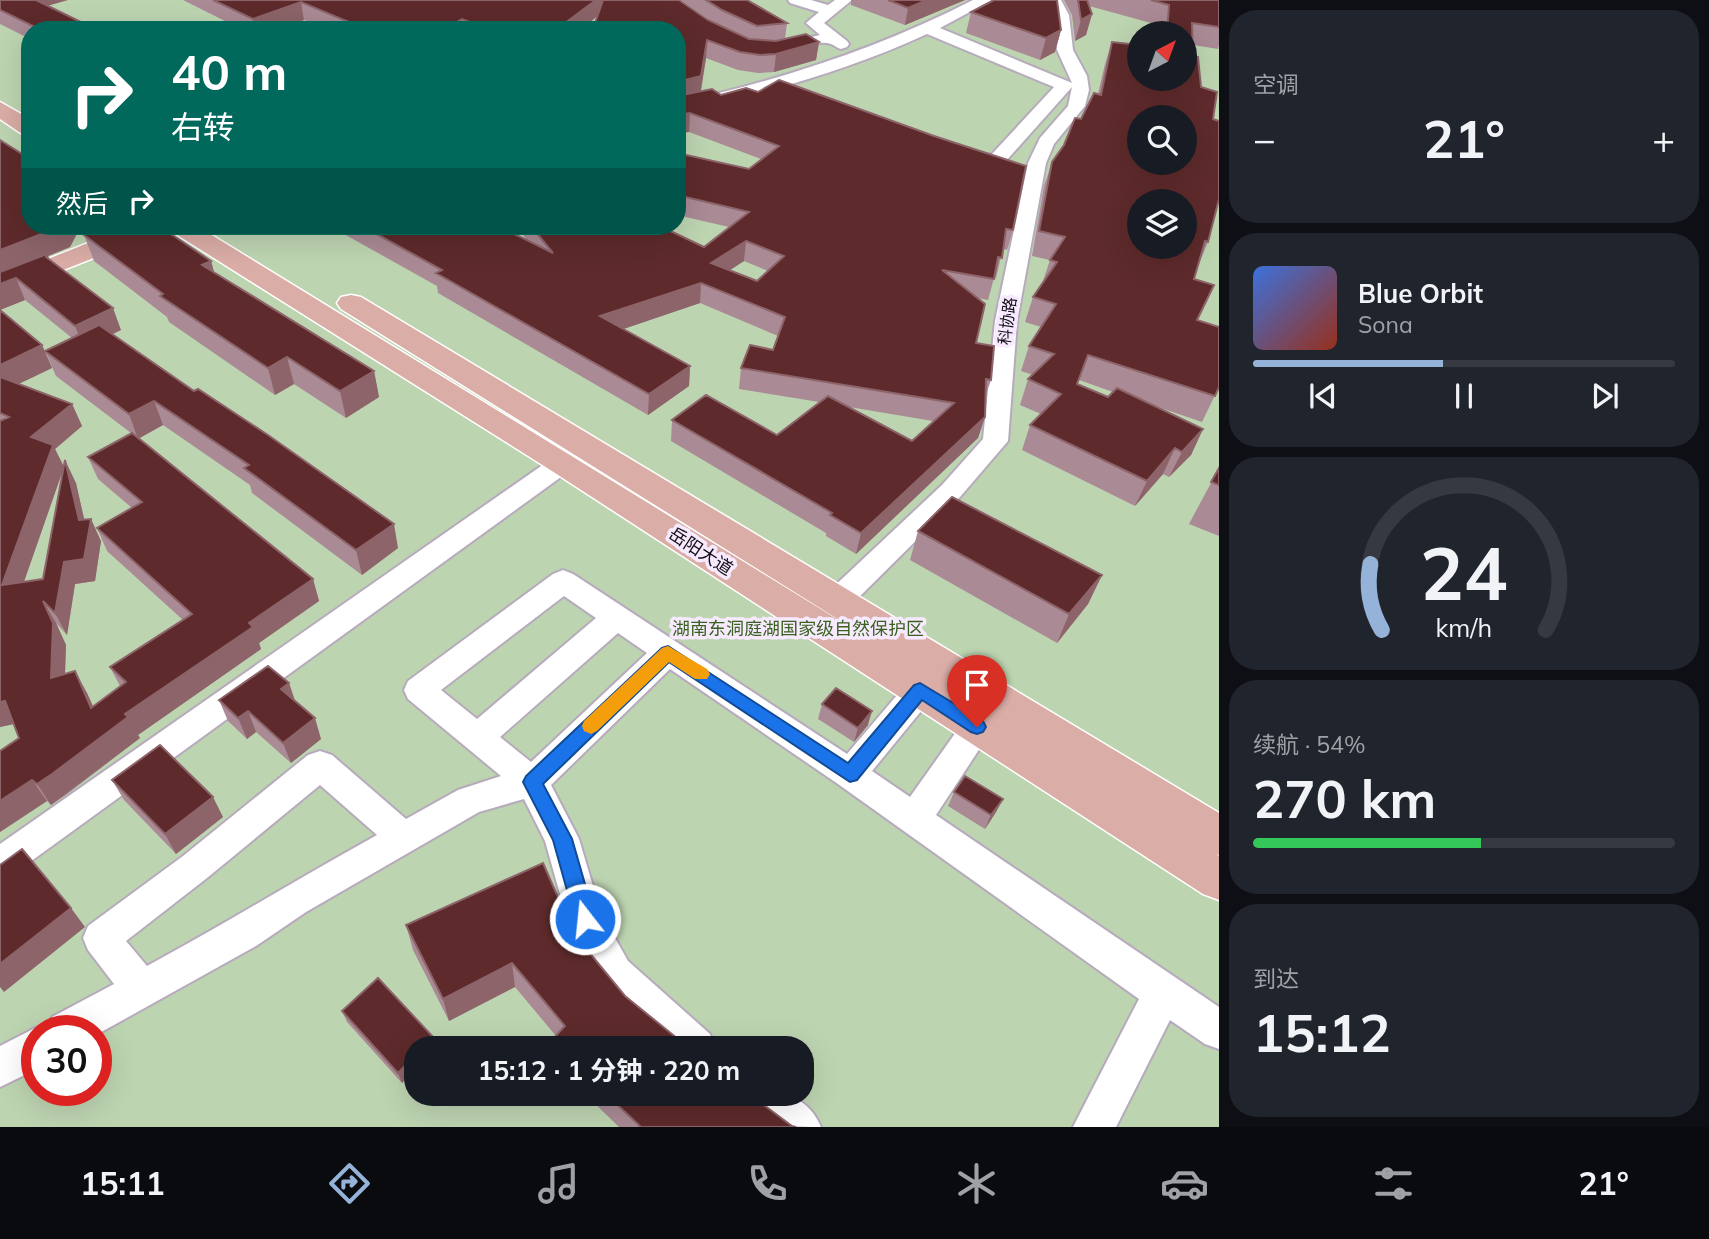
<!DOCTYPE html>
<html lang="zh">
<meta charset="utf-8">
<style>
body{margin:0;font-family:Mulish,"Noto Sans SC",sans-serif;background:#20242c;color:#f1f3f6;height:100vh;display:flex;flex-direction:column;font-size:26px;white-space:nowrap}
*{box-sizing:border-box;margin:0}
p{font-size:23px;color:#9ea1a6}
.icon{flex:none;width:38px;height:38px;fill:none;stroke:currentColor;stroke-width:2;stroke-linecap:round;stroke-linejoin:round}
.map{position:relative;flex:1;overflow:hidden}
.panel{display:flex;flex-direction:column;gap:10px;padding:10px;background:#0d0f14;width:490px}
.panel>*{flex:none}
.guide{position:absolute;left:21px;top:21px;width:665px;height:214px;border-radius:28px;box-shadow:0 7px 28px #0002;background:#00695c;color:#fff;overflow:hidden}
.needle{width:46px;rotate:41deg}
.controls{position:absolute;left:1127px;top:21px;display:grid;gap:14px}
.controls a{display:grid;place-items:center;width:70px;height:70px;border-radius:50%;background:#171b24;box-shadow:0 7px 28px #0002;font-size:35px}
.speed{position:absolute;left:21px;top:1015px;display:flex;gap:14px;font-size:35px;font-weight:700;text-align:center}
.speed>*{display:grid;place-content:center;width:91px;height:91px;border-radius:50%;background:#171b24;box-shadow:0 7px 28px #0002;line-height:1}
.speed .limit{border:10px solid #d22;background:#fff;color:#111}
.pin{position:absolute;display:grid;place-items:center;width:60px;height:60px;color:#fff;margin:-72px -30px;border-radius:50% 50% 50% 0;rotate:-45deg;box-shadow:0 0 7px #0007}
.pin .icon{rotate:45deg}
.me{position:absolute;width:77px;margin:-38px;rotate:344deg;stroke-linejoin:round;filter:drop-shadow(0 0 5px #0008)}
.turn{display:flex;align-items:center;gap:24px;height:147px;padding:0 35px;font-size:32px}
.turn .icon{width:91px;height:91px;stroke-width:2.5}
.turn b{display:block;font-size:49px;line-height:60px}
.then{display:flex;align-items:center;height:66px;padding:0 35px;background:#0003;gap:14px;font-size:26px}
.big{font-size:52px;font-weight:700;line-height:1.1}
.panel .tile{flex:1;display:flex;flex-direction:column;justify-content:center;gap:10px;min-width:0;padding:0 24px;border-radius:28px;background:#20242c}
.panel .dial{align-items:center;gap:0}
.dial svg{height:182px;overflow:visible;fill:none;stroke:#363941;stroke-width:7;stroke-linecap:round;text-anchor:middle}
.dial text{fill:#f1f3f6;stroke:none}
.song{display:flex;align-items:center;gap:21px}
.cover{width:84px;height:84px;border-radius:10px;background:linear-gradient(135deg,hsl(220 70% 55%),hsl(10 70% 35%))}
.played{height:7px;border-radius:4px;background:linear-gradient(90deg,#95b3d9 45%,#363941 45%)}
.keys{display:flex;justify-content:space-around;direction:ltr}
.heat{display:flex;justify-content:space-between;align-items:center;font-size:38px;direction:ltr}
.charge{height:10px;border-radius:5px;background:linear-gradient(90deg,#34c759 54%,#363941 0)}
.trip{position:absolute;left:404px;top:1036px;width:410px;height:70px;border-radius:28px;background:#171b24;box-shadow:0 7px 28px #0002;font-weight:700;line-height:70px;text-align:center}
.tabs{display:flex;height:112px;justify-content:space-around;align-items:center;background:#090b0e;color:#9ea1a6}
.tabs .icon{width:49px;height:49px}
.tabs .on{color:#95b3d9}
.tabs b{font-size:32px;color:#f1f3f6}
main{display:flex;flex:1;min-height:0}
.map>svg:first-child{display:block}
.green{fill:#bdd4b1;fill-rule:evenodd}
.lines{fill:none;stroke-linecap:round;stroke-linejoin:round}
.minor-casing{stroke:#b6aabc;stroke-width:4}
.major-casing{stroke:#fff;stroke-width:3}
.minor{fill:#fff;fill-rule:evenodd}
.major{fill:#daada6;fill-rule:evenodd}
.wall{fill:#aa8a94;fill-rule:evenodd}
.shaded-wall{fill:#8c646a}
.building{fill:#5e2a2b;stroke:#8c646a;stroke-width:2;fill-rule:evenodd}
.route{fill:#1a73e8;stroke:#114b97;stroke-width:2}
.slow{fill:#f59e0b}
.labels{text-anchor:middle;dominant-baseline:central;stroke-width:7;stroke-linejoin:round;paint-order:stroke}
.far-street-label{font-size:16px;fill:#110d13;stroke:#f7eafe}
.street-label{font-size:18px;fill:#110d13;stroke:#f7eafe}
.park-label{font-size:18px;fill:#39611f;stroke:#f7eafe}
</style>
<main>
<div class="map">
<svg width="1219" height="1127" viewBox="0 0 1219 1127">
<rect width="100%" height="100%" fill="#f7eafe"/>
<path class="green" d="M0,0H1219V1127H0ZM30,30H677V226H30ZM1139,33H1185V79H1139ZM1139,117H1185V163H1139ZM1139,201H1185V247H1139ZM37,1031H96V1090H37ZM416,1048H802V1094H416Z"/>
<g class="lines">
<g class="minor-casing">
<path id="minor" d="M788,0H811L828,5L835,0H852L824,23L847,41L849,44L847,47L841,49C837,48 834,45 831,44C812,38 791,57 772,52L770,49L772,46L820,35L806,23L819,12L790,3Z
M973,0H992L940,28L1072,83L1057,50L1053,15L1046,0H1061L1069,15L1073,50L1087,76L1089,90L1085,106L1054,144L1046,163L1017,321L1008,441L960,497L848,608L838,611L828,608L824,600L828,592L942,485L983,439L995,321L1028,163L1040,138L1068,106L1072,87L1005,162L981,168L956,160L954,156L963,150L982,156L992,154L1054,87L927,34C847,71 763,94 677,113V103C781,80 879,48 973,0Z
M563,454L572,457L576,463L572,469L12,875L0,880V844L554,457Z
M563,570L573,574L847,754L909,681L920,678L931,681L935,690L931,699L872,771L910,797L966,718L977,714L988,718L993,727L988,736L936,815L1219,1007V1049L1205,1044L1170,1020L1116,1127H1073L1139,999L838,784L670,669L551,785L579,839L601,913L628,961L710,1034L715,1048H668L602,987L567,919L545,841L524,799L479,812L306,912L256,946L96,1035V1031H47L52,1017L114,984L88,950L83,938L88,926L183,856L308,755L320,751L332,755L406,819L458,790L501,776L408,699L404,690L408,681L553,574ZM564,596L596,618L477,719L441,690ZM618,633L647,653L531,762L500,737ZM320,785L377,835C299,878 225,924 147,966L126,941L207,878Z
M37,1027L45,1031H37V1069L0,1087V1046Z
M736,1094C772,1092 804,1088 821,1127C784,1127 752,1127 736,1094Z"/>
</g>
<g class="major-casing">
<path id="major" d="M0,102L30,119V136L22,134L0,119Z
M131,226H166L162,231L0,295V278Z
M167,226H197L881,646L341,309L337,303L341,297L351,295L361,297L1219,813V855L1216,854L1219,856V900L1203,894L552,471L171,231Z"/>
</g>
<use href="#minor" class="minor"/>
<use href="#major" class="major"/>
</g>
<path class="wall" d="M0,0L48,6L90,30H30V39L0,24Z
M183,0H679L708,20L714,23L681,0H747L787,23L785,39L819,42L816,60L774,72L758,73L738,70L706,58L701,91L721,95L1013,230L1007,250L1003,249L996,278H994L988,300L977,298L976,343L991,380L985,397V417L978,438L856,554L826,536V533L671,441L672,420L777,435L819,402L739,389L741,368L773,350L778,336L700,303L623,329L690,366L689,386L648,415L438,293L437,286L335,229L334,226H498L527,240L516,226H660L704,247L729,227L677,215V153L749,169L761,159L689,132L677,30L598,16L580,30H328L304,20L277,30H243ZM744,261L768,271L757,281L730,270ZM849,407L933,421L912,441Z
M851,0H965L905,25L851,5Z
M1064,0H1219V45L1218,49L1193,45V56L1201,87L1213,119L1208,242L1198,266L1194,279L1197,320L1219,387L1202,422L1152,405L1203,429L1191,455L1169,477L1163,474L1135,506L1022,450L1030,425L1041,414L1020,405L1028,379L1033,375L1021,371L1029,346L1041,327L1025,322L1033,297L1042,284L1050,260L1032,256L1044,186L1052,162L1098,94L1105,64L1112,42L1139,79L1185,33H1161L1162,26L1089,6L1092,14L1086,35L1075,41L1072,15ZM1079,380L1113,392L1108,397L1077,384Z
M971,12L1061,30L1055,52L1040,60L966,33Z
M30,226H81L70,247L48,256L49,259L121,330L113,334L398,548L362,575L252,493L250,485L163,425L139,438L313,579L319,601L259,643L261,649L138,735L140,738L66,795L51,805L47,801L0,832V751L19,738L13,724L0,727V310L42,345L52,368L18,384L72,404L82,426L55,449L64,467L24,582L43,579L76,483L84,520L101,541L95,581L75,584L67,635L56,623L66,645L65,674L87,693L93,706L120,686L110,667L183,620L107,551L97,528L132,508L98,479L88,457L131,433L56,376L45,351L72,338L25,300L0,310Z
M84,235L211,261L214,272L374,371L379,397L346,418L294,384L275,395L169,322L167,317L94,261Z
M1219,468V536L1189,524Z
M918,531L1102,575L1088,604L1057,643L910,560Z
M289,683L295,701L321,739L291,763L256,732L247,739L228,721L219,700Z
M822,704L868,725L854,742L818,719Z
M112,780L223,817L176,854L124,800Z
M954,792L1003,799L996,812L985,829L948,806Z
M406,925L574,934L625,996L689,1048H551L550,1042L556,1036L515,987L449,1021L413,950Z
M342,1011L434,1038L437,1048H416L402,1083L347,1022Z
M585,1094H749L792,1126L796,1127H619Z"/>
<path class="shaded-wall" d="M26,0H68L30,11Z
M596,0H606V9L580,30H561V26Z
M927,0H965L905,25L908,8Z
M301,2L304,20L277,30H255L253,19Z
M1092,14L1086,35L1075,41L1081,20Z
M462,19L463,30H443Z
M544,23L545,30H530Z
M1061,30L1055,52L1040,60L1046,38Z
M707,40L706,58L700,95L677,101V82Z
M819,42L816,60L774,72L776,54Z
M690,113L689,132L677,134V115Z
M62,226H81L70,247L48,256L56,276L0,275V250Z
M746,241L744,261L710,283L711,263Z
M211,261L218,287L202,265Z
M16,278L25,300L0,310V284Z
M701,283L700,303L600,337V316Z
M113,308L121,330L84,348L75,326Z
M42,345L52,368L0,393V365Z
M287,357L294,384L275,395L268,368Z
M690,366L689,386L648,415L649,394Z
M374,371L379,397L346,418L340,391Z
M154,401L163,425L138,439L129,414Z
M72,404L82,426L55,449L64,467L15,607L2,585L31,437Z
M985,417L978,438L856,554L861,533Z
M1203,429L1191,455L1169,477L1182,452Z
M1175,448L1163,474L1135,506L1147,481Z
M65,460L76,483L88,536L91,519L101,541L95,581L75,584L67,635L55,613L64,562L79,520Z
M394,524L398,548L362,575L356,550Z
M1102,575L1088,604L1057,643L1069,614Z
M313,579L319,601L259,643L261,649L138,735L140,738L51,805L37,784L125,714L249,623Z
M43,601L56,623L66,645L64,700L51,678Z
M75,671L87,693L103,729L91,708Z
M289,683L296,704L281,689Z
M5,701L19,723L0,727V702Z
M248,711L256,732L247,739L238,718Z
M872,711L868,725L854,742L858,728Z
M315,718L321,739L291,763L283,743Z
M32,780L47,801L0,832V801Z
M213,797L223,817L176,854L165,834Z
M1003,799L996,812L985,829L991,815Z
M71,908L85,927L4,992L0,987V964Z
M512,963L515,987L449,1021L443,999Z
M434,1038L437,1048H423Z
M416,1055V1069L402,1083L398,1073Z"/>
<path class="building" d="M0,0H36L89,26L85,27L90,30H41L0,10Z
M213,0H596L561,26L544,23L530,30H490L462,19L443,30H368L301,2L253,19Z
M603,0H679L708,20L749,39L776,41L806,34L819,42L776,54L760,55L740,52L707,40L701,76L677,82V30L593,29Z
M706,0H747L787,23L757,26L722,10Z
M888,0H927L908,8Z
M994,0H1057L1061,30L1046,38L971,12Z
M1078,0H1087L1092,14L1081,20Z
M1151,0H1219V27L1192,23L1193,56L1198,57L1201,87L1217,92L1213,119L1219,121V199L1208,242L1205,241L1194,279L1214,285L1197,320L1219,327V387L1215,396L1088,355L1077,384L1108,397L1117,388L1203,429L1182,452L1175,448L1147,481L1030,425L1061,394L1028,379L1054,354L1029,346L1056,304L1033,297L1057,262L1050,260L1065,237L1039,231L1052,162L1064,145L1075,118L1081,119L1094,93L1101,95L1112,42L1139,45V79H1185V33H1167L1169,5ZM1139,117H1185V163H1139ZM1139,201H1185V247H1139Z
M258,27L265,30H251Z
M779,80L934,136L1026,166L1013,230L1006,229L1002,258L998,257L994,279L942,270L985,304L976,343L994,346L991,380L986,379L985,417L861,533L830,515L832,513L672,420L706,395L777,435L828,396L912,441L954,403L741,368L750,345L773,350L785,317L701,283L600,316L690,366L649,394L436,273L442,270L362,226H498L553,253L531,226H660L704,247L749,212L677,195V153L749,169L779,146L690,113L677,115V96L712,89L721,95L746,88L758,92ZM746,241L784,256L757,281L711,263Z
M0,140L30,159V226H62L0,250Z
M108,226H159L211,261L202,265L374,371L340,391L287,357L268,368L160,296L163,294L84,235Z
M47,254L46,257L113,308L75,326L16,278L0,284V272Z
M0,310L42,345L0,365Z
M99,325L194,391L198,389L268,435L394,524L356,550L244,468L249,465L154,401L129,414L45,351Z
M0,377L72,404L31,437L53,445L2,585L43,579L65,460L79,520L91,519L84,559L64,562L55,613L43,601L53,623L51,678L75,671L91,708L126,682L110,667L192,614L97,528L142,502L88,457L132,433L313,579L249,623L253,627L125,714L128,717L52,774L37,784L32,780L0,801V751L19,738L5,701L0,702V421L9,417L0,413Z
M1219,468V485L1211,482Z
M952,497L1102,575L1069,614L918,531Z
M268,666L289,683L281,689L315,718L283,743L248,711L238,718L219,700Z
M836,688L872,711L858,728L822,704Z
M160,745L213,797L165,834L112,780Z
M965,776L1003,799L991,815L954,792Z
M22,849L71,908L0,964V865Z
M543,863L574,934L625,996L689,1048H558L550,1042L565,1026L512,963L443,999L406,925Z
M378,978L434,1038L423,1048H416V1055L398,1073L342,1011Z
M606,1094H749L792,1126L796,1127H641Z"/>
<path class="route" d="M668,646L848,763L914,685L920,683L983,721L986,727L983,732L977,734L971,732L922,700L857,780L850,782L669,662L543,784L572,839L595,919L592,926L585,929L578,926L575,919L553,840L523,782L526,776L662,648Z"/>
<path class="slow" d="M668,646L707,669L710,674L707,679H695L669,662L597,731L591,734L584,731L582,726L584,721L662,648Z"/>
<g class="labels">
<g class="far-street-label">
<text transform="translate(1007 321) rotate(-82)">科协路</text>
</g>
<g class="street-label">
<text transform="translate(701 551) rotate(33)">岳阳大道</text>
</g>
<g class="park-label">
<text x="798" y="628">湖南东洞庭湖国家级自然保护区</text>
</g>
</g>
</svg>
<div class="controls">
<a><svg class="needle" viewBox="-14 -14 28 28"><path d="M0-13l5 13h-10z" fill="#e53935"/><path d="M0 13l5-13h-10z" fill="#9ea1a6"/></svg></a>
<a><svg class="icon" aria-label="search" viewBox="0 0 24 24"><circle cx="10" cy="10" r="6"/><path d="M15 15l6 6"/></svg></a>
<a><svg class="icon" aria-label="layers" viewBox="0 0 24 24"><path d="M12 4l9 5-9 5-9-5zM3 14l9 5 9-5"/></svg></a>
</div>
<div class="speed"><div class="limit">30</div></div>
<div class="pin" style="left:977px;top:727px;background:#d93025"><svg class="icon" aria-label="arrive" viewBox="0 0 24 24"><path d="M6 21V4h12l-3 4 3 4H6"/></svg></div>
<svg class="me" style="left:585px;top:919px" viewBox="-20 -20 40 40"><circle r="17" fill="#1a73e8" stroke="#fff" stroke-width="3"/><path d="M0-11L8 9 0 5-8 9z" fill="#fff"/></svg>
<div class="trip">15:12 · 1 分钟 · 220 m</div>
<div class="guide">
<div class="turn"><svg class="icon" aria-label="right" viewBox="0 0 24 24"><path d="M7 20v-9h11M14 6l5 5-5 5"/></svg><div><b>40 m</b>右转</div></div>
<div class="then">然后<svg class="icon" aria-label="right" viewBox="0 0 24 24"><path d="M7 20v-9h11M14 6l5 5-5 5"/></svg></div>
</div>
</div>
<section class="panel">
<div class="tile"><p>空调</p>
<div class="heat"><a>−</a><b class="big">21°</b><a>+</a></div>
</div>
<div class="tile">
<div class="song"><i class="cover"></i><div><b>Blue Orbit</b><p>Sona</p></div></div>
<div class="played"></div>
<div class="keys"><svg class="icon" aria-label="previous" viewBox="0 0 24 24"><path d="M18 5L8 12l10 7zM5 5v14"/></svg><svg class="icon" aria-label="pause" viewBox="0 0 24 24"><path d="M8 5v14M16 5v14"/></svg><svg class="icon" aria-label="next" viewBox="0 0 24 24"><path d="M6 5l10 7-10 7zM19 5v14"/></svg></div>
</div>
<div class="tile dial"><svg viewBox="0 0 100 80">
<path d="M14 69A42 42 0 1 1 86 69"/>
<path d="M14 69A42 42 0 0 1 9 40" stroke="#95b3d9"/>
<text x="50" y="56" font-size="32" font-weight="700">24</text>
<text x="50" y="72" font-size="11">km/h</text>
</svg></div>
<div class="tile"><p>续航 · 54%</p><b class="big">270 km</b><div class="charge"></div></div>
<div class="tile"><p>到达</p><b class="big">15:12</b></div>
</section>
</main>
<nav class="tabs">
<b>15:11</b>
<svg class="icon on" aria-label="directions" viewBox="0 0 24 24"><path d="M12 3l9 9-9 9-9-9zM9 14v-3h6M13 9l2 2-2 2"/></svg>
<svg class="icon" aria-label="music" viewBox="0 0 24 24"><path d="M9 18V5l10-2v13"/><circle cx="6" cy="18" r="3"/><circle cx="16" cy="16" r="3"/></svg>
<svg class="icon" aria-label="phone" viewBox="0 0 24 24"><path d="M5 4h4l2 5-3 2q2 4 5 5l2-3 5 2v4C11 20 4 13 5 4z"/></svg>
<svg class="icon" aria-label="climate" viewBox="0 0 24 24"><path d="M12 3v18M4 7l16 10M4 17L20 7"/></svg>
<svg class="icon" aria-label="car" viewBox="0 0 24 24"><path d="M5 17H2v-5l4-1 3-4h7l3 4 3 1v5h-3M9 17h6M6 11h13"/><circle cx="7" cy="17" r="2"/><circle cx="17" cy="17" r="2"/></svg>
<svg class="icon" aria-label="filters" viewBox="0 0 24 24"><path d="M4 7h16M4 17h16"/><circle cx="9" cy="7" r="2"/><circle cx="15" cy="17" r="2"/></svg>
<b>21°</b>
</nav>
